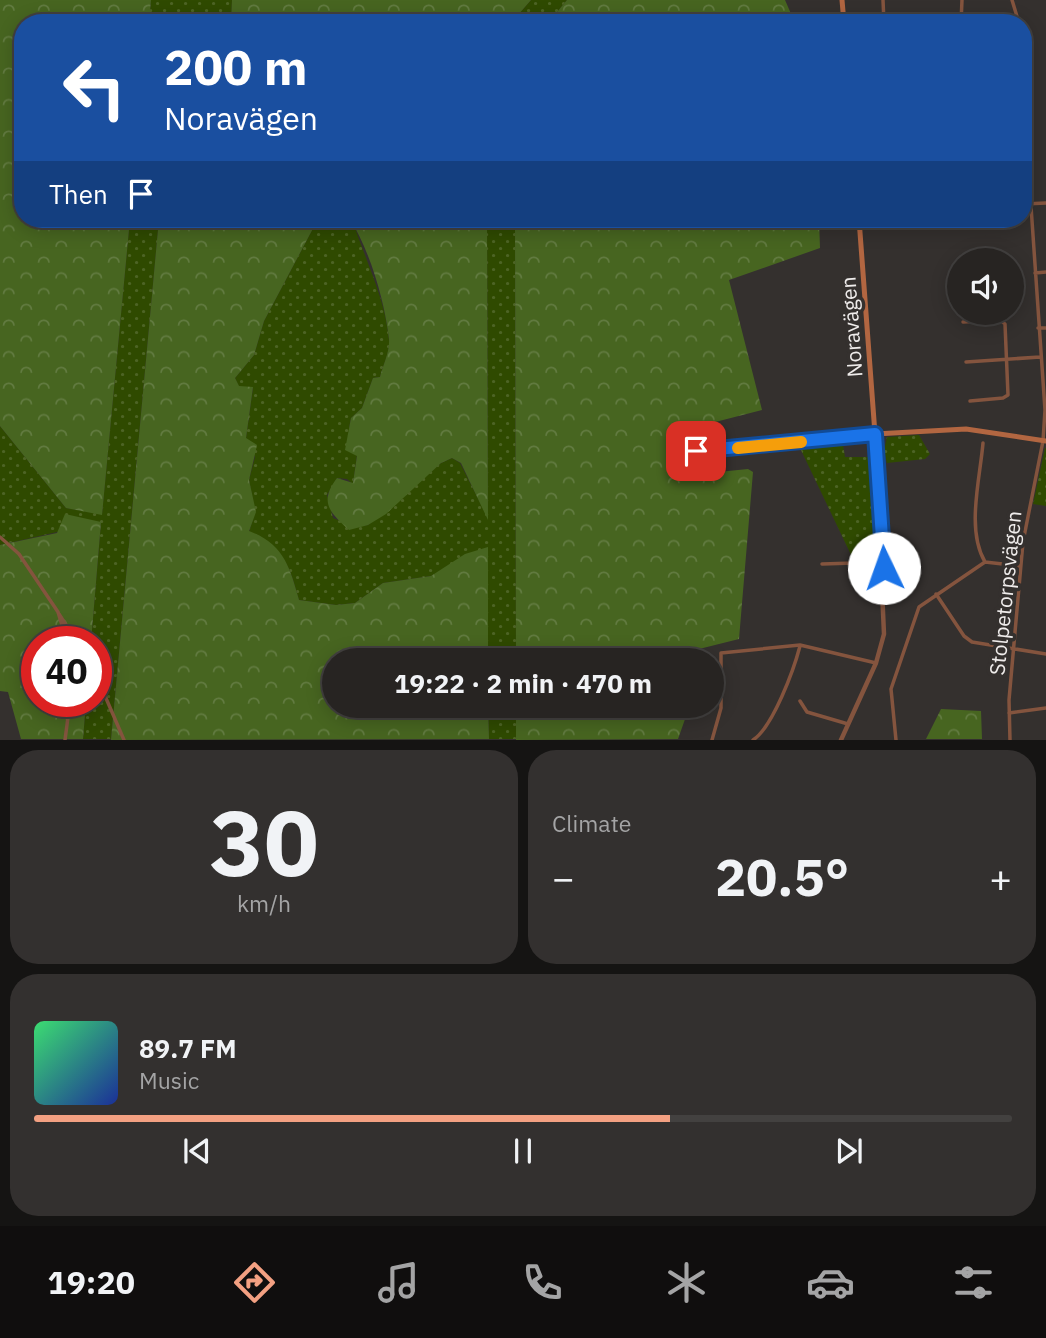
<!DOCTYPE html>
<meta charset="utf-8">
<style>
body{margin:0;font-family:"IBM Plex Sans",sans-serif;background:#33302f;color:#f1f3f6;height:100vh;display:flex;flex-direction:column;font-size:26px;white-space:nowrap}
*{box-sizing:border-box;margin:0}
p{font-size:23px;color:#a4a4a5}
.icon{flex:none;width:38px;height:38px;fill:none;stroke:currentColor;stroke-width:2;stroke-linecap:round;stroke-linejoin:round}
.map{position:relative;height:740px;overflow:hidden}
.drawer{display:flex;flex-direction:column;gap:10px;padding:10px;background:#151413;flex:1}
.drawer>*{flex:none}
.hud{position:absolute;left:14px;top:14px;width:1018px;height:214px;border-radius:28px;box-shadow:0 4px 18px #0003,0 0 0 2px #434140;background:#1a4fa0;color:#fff;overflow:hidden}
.tools{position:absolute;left:947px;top:248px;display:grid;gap:14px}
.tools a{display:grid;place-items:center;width:77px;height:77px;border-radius:50%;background:#272422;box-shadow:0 4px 18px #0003,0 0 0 2px #434140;font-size:35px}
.speed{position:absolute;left:21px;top:626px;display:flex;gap:14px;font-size:35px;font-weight:700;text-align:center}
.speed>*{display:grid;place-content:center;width:91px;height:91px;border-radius:50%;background:#272422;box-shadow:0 4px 18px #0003,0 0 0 2px #434140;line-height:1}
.speed .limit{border:10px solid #d22;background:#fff;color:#111}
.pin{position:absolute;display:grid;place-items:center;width:60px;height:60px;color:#fff;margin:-30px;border-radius:14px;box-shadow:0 4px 10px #0006}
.me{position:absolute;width:77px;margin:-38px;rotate:357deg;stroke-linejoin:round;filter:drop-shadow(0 0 5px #0008)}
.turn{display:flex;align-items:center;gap:24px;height:147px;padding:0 35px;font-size:32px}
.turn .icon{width:91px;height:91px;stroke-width:2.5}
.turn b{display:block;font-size:49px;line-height:60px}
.then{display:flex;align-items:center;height:66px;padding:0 35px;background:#0003;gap:14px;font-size:26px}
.big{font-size:52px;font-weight:700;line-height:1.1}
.drawer .tile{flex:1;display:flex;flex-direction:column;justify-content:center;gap:10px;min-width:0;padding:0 24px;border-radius:28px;background:#33302f}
.drawer .dial{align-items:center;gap:0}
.dial b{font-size:91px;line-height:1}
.song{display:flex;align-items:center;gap:21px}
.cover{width:84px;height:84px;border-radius:10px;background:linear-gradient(135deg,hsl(140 70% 55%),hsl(230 70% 35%))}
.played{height:7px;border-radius:4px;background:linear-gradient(90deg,#f3a082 65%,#434140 65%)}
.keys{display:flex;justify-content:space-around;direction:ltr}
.heat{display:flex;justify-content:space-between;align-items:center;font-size:38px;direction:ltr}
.drawer .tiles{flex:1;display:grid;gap:10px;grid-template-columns:1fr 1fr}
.tile:last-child{grid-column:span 2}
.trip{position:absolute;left:322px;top:648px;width:402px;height:70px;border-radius:35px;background:#272422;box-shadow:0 4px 18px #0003,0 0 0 2px #434140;font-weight:700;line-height:70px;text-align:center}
.dock{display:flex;height:112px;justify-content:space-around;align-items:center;background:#100e0e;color:#a4a4a5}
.dock .icon{width:49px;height:49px}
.dock .on{color:#f3a082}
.dock b{font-size:32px;color:#f1f3f6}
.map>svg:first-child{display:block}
.grass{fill:url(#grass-dots)}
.forest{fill:url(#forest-crowns)}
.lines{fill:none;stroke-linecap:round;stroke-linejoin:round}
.minor{stroke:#84543e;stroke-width:3.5}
.tertiary{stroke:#84543e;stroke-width:4.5}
.secondary{stroke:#b26641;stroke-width:5}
.route-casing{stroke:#114b97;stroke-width:18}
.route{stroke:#1a73e8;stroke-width:12}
.slow{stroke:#f59e0b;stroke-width:12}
.labels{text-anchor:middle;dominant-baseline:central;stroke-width:7;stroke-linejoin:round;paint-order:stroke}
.street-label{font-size:21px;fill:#efeceb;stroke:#34302e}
</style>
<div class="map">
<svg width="1046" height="740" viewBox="0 0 1046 740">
<defs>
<pattern id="grass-dots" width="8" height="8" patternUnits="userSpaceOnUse" patternTransform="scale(1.75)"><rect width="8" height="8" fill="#2f4a00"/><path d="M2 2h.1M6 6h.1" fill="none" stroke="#4d6425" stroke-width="1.8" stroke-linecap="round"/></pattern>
<pattern id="forest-crowns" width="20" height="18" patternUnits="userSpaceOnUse" patternTransform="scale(1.75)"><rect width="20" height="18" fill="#476520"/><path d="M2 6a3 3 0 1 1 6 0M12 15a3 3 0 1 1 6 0" fill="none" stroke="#627b41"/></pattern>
</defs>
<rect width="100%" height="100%" fill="#34302e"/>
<path class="grass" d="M151,0H232L231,23H149Z
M531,0H567L548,23H511Z
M130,219H159L111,739H83L86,702H96V642H91L101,522L0,545V426L66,508L102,514Z
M318,219H350L354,225C367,264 385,298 389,340C390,353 383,365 380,377L373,378L362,408L351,418L349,428L357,455L353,484L347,479L337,478L327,495L333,518L355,527L368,525L441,463L452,458L460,463L488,518L487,219H515L516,660H488V548L431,576L383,583L355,603L336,605L299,600C287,557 286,557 249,532L255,512L249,480L255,457L246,438L253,388L239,387L235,378L254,355L264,321Z
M919,435L930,454L925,459L887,463L884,451L887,437Z
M842,439L845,457H871L877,561L853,559L800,448L805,443Z
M1045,448H1046V506L1033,504Z
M488,705H516V739H489Z"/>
<path class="forest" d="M0,0H151L149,23H23V219H130L102,515L66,508L0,426Z
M232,0H531L511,23H231Z
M567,0H785L795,23H548Z
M159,219H318L264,321L254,355L235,378L239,386L253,387L246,438L257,445L249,480L256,512L249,531C284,544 290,568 299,600L336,605L355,603L383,583L431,576L465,554L488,547V660H334V705H488L489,739L111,740Z
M350,219H487L488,520L461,463L452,458L441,463L386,514L368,525L349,530C331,513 318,503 337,478L353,483L357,456L345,450L351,418L362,408L373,378L380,377C383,365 390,352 389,339C385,302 370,251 350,219Z
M515,219H819L820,248L729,280L762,410L684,430L689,475L748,469L753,472L739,639L699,649L698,660H516Z
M65,514L101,522L91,642H37V702H86L83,739H21L8,692L0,691V545L57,533Z
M516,705H690L678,739L516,740Z
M941,709L981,711L982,739H926Z"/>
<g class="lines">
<path class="minor" d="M883,0L884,23
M1012,0L1019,23
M961,23L962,0
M1024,204L1046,203
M1035,273L1046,272
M963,322L1000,320L1005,324L1008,395L1003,398L970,401
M1038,328H1046
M966,362L1040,357
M983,443C980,479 966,530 985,562
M696,451L875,434
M0,537L19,554L58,612L67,642
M822,564L854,563L884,567
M936,594L964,636L972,642L1046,654
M59,614L77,642
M96,675L124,740
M800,701L807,712L848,724
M1009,713L1046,708
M65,740L70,702
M712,740L721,708V653L800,645L876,663
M753,740C773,727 794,669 800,646
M896,740L891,689L919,607L985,562L1020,566
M1010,740L1009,700L1023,542L1043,441L1045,410L1024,104"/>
<path class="tertiary" d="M841,740L876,663L884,634L875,434"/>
<path class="secondary" d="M842,0L844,23
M859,219L875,434L966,429L1046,441"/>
</g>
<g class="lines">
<g class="route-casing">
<path id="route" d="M696,451L875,434L884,568"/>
</g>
<use href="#route" class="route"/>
<path class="slow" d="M738,448L801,442"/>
</g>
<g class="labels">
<g class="street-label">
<text transform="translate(851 327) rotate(-94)">Noravägen</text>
<text transform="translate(1005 593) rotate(-84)">Stolpetorpsvägen</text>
</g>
</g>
</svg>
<div class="tools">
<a><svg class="icon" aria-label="sound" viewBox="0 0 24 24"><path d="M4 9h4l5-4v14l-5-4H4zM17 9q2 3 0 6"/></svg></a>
</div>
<div class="speed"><div class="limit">40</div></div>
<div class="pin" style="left:696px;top:451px;background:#d93025"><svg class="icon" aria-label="arrive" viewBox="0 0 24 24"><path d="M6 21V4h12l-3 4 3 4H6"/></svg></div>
<svg class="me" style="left:884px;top:568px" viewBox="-20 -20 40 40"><circle r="19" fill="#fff"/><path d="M0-13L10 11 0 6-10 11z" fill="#1a73e8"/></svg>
<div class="trip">19:22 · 2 min · 470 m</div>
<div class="hud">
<div class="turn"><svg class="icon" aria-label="left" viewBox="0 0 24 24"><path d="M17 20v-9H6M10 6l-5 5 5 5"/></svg><div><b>200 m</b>Noravägen</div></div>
<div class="then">Then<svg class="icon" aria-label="arrive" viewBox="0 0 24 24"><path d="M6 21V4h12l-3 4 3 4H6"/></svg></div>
</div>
</div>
<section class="drawer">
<div class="tiles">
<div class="tile dial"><b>30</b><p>km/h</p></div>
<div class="tile"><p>Climate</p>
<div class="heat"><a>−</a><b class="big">20.5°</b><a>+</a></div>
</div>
<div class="tile">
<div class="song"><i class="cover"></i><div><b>89.7 FM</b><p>Music</p></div></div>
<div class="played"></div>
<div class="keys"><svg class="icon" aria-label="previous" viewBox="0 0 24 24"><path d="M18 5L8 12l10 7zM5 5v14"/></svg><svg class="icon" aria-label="pause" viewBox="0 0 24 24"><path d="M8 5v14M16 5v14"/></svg><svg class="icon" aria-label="next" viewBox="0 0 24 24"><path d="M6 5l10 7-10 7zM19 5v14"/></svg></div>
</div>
</div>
</section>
<nav class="dock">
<b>19:20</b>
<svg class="icon on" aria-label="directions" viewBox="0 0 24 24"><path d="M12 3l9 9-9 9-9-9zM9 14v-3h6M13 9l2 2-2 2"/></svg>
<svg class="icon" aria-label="music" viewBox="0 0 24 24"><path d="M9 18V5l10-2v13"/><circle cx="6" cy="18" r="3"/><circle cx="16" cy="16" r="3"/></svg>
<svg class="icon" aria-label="phone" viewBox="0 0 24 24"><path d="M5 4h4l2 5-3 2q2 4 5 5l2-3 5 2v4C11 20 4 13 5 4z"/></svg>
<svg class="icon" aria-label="climate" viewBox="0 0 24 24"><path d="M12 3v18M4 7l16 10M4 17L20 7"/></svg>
<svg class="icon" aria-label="car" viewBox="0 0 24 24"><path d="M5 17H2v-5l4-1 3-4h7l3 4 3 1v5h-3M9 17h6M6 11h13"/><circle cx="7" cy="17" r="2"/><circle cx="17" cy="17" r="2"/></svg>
<svg class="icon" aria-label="filters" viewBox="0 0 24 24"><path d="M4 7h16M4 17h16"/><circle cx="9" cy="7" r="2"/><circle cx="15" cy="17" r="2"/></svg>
</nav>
